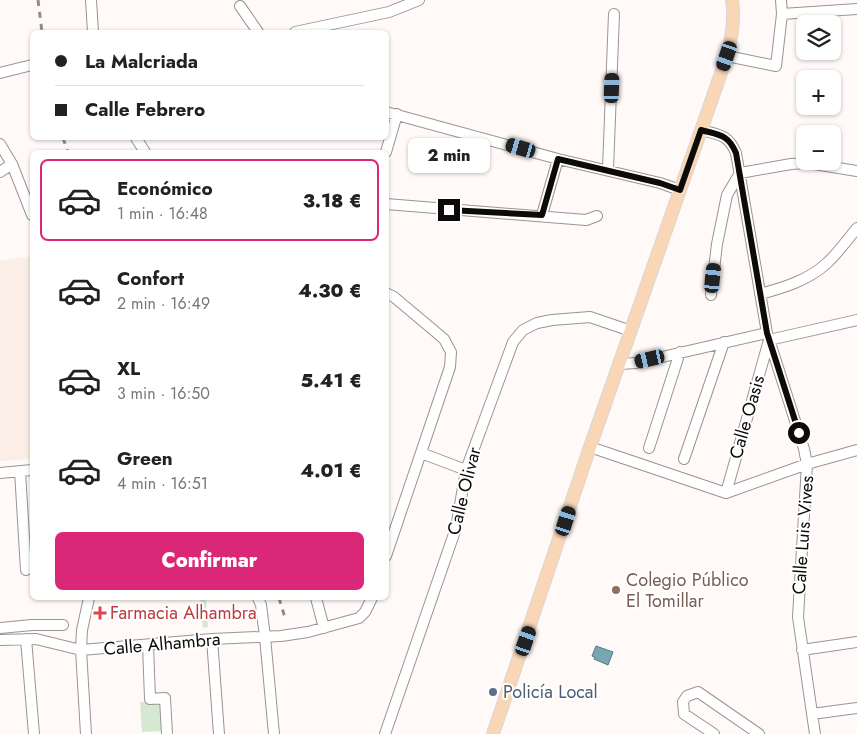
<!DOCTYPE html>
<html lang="es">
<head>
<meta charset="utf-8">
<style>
  :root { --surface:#fff; --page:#f2f2f2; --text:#222; --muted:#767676; --line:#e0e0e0; --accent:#db2777 }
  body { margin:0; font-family:Jost,sans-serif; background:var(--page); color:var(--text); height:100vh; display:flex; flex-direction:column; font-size:19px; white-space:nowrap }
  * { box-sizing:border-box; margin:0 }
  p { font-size:16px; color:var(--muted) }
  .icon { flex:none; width:28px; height:28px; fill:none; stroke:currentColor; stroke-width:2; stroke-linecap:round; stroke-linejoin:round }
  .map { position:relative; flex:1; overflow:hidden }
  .drawer { position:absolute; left:30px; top:150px; width:359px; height:450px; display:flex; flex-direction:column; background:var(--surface); border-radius:8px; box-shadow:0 1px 4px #0004 }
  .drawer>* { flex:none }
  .guide { position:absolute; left:30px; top:30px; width:359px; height:110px; border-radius:8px; box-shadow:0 1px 4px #0004; display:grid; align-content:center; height:110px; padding:0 25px; background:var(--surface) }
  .fabs { position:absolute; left:796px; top:15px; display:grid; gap:10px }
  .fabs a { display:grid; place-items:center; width:45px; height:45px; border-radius:8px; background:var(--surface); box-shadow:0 1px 4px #0004; font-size:25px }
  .end { position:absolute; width:22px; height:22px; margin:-11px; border:6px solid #0d0b0a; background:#fff; box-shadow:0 0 0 2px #fff }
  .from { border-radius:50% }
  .bubble { position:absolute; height:35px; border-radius:8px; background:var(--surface); box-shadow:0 1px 4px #0004; font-size:16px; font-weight:800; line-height:35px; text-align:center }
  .car { position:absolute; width:15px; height:30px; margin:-15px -8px; border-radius:6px; box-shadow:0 0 4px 1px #0007; background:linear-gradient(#222 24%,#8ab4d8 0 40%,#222 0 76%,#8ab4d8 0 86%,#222 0) }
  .guide b { display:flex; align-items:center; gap:18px; height:48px; font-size:19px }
  .guide b+b { border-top:1px solid var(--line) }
  .guide i { width:12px; height:12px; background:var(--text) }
  ul { padding:9px 0 0; list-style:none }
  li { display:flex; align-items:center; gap:15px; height:82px; margin:0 10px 8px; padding:0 15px; border:2px solid transparent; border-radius:8px }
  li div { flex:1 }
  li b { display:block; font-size:19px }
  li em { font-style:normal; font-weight:800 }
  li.selected { border-color:var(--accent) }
  li>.icon { width:45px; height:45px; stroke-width:1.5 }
  .action { display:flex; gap:10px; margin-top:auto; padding:10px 25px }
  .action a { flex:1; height:58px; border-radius:8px; background:var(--accent); color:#fff; font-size:20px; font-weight:800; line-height:58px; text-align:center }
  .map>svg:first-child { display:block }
  .built { fill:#fbeee6 }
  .green { fill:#d6e8d1 }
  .water { fill:#77a7b2; stroke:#577880 }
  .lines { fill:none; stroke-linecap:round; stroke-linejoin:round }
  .minor-casing { stroke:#9a9491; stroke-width:12 }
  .major-casing { stroke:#d8d8d8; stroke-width:14 }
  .minor { stroke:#fff; stroke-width:10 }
  .major { stroke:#f8d6b6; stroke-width:12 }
  .rail { stroke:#908d8b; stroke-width:3; stroke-dasharray:6 6; stroke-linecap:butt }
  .route { stroke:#0d0b0a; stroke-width:6 }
  .education-dot { fill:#8d6e63; stroke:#fff; stroke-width:2 }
  .health-dot { fill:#e0444e; stroke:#fff; stroke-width:2 }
  .service-dot { fill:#5c6f8a; stroke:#fff; stroke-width:2 }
  .labels { text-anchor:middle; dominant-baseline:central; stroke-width:4; stroke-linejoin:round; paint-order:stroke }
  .street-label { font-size:18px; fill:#0d0b0a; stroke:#fff }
  .education-label { font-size:18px; fill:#785e54; stroke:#fff; text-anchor:start }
  .health-label { font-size:18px; fill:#be3a42; stroke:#fff; text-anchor:start }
  .service-label { font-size:18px; fill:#4e5e75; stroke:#fff; text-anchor:start }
</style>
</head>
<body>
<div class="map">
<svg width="857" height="734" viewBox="0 0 857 734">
  <rect width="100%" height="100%" fill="#fffaf7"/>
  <path class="built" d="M31,256l1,7v196l-32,2v-200z"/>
  <path class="green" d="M200,598h6l2,29 -5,1z
    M140,702h20l2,29 -20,1z"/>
  <path class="water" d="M596,646l17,6 -5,13 -14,-6 1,-2 -3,-1z"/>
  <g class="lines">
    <defs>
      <path id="minor" d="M91,0l2,32
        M240,6l18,26
        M782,14l75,-5
        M295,32l94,-20 30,-12
        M727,56l49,10 6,-52 -1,-14
        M0,73l32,-8
        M386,112l172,47 102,24 20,7
        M701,130c18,5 27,4 35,23l31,180 37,116 3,15 -9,153 17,117
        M136,138l9,14
        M0,144l12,20 20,51
        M386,152l11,-38
        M608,169l6,-155
        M0,172l12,-8
        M386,204l200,16 11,-4
        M542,215l16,-56
        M386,293l8,4 50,42 7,13 -1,15 -64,189
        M760,294c23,-6 49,-14 67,-31 11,-10 20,-23 30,-35
        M711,295l6,-51 10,-49 13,-22 51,-9 17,-1 49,8
        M769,340l88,-20
        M620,364l16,-1 131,-30
        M590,447l136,46 81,-29 50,-14
        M649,448l31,-96
        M421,453l45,17
        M684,459l40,-117
        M20,471l6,99
        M0,473l32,-3
        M726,493l43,-153
        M258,598l3,7 4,32 9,97
        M316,598l8,30
        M0,628l32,-3h31
        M26,639l8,95
        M212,639l7,95
        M0,640l36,-1 45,11 131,-11 69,-3 27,-4 51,-14 6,-6 7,-14
        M148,645l2,54 15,-1 2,36
        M802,650l55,-8
        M812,714l45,-6
        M86,734l-5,-84 1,-20 7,-32
        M385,734l71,-206 10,-58 47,-128 10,-12 14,-7 15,-3 38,-3 41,14
        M714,734l-30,-20 -1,-12 4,-6 11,-4 61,42"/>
      <path id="major" d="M493,734l97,-287 137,-391c5,-19 8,-37 5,-56"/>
    </defs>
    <use href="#minor" class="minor-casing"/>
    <use href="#major" class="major-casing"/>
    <use href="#minor" class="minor"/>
    <use href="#major" class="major"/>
    <path class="rail" d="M38,0l4,32
      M63,138l5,14
      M279,598l7,23"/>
  </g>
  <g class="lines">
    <path class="route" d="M449,210l93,5 16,-56 102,24 20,7 21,-60c18,5 27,4 35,23l31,180 32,100"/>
  </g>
  <circle class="education-dot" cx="616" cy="590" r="5"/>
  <path class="health-dot" d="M97.5 605.5h5v5h5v5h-5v5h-5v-5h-5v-5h5z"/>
  <circle class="service-dot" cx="493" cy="692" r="5"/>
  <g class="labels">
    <g class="street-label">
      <text transform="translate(747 417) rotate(-74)">Calle Oasis</text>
      <text transform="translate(464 491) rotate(-76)">Calle Olivar</text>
      <text transform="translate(803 535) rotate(-86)">Calle Luis Vives</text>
      <text transform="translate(162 644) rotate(-5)">Calle Alhambra</text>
    </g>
    <g class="education-label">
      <text x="626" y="580">Colegio Público<tspan x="626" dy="21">El Tomillar</tspan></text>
    </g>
    <g class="health-label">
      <text x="110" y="613">Farmacia Alhambra</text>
    </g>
    <g class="service-label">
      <text x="503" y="692">Policía Local</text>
    </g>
  </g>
</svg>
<div class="fabs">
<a><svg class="icon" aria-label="layers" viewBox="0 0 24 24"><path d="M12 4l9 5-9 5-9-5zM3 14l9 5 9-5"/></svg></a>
<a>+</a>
<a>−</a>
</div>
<i class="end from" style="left:799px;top:433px"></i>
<i class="end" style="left:449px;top:210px"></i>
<div class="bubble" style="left:408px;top:138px;width:82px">2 min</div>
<i class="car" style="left:727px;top:56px;rotate:199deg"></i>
<i class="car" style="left:612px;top:88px;rotate:2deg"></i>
<i class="car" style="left:521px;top:148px;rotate:286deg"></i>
<i class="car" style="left:713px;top:278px;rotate:6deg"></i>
<i class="car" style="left:650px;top:359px;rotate:257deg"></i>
<i class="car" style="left:566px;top:521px;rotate:18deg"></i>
<i class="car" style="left:526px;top:641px;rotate:19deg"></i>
<div class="guide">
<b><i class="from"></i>La Malcriada</b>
<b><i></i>Calle Febrero</b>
</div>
<section class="drawer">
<ul>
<li class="selected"><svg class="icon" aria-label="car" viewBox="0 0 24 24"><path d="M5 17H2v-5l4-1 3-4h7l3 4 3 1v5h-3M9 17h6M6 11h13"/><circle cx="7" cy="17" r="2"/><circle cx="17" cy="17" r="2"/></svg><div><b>Económico</b><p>1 min · 16:48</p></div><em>3.18 €</em></li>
<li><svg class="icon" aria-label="car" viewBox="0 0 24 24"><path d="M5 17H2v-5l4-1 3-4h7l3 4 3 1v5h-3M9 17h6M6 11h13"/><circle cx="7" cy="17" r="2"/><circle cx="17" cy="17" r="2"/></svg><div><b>Confort</b><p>2 min · 16:49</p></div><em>4.30 €</em></li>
<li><svg class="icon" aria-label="car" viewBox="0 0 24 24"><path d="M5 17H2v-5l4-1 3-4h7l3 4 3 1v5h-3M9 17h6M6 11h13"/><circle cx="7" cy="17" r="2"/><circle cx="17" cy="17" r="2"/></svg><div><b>XL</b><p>3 min · 16:50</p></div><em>5.41 €</em></li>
<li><svg class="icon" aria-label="car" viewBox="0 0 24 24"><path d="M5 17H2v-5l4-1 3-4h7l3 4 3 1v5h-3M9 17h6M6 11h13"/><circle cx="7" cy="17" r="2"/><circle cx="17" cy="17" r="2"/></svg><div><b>Green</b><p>4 min · 16:51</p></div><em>4.01 €</em></li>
</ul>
<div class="action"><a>Confirmar</a></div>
</section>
</div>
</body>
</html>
